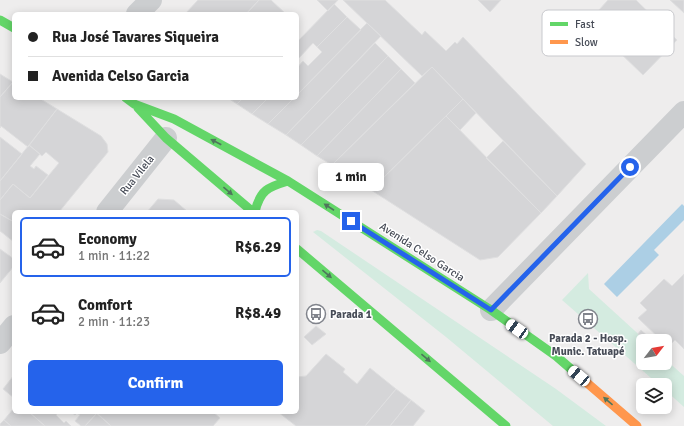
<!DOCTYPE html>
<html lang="en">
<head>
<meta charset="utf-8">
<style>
  :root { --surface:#fff; --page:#f2f2f2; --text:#222; --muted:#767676; --line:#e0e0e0; --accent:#2563eb }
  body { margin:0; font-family:Signika,sans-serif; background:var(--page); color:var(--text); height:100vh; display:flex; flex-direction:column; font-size:15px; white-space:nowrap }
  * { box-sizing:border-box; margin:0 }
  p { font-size:13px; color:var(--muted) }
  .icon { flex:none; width:22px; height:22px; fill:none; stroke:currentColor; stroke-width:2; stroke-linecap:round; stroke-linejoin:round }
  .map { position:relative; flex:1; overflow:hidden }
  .sheet { position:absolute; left:12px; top:210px; width:287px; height:204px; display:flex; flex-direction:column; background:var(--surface); border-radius:6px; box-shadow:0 2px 10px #0003 }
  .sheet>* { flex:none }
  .hud { position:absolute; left:12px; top:12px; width:287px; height:88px; border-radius:6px; box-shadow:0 2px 10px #0003; display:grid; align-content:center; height:88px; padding:0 16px; background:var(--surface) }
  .needle { width:26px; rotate:59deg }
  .tools { position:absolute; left:636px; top:334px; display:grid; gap:8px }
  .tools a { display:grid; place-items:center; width:36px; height:36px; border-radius:6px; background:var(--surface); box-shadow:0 2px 10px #0003; font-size:20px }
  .end { position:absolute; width:18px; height:18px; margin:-9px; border:5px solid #2563eb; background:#fff; box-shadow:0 0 0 2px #fff }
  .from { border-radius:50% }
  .bubble { position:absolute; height:28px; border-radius:6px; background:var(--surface); box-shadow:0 2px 10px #0003; font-size:13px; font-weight:700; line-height:28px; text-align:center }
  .car { position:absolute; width:12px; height:24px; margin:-12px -6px; border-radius:5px; box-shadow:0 0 3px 1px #0007; background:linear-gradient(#fff 24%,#345 0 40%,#fff 0 76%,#345 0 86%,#fff 0) }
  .hud b { display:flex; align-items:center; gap:14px; height:38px; font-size:15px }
  .hud b+b { border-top:1px solid var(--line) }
  .hud i { width:10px; height:10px; background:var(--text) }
  ul { padding:7px 0 0; list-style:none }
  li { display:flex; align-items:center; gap:12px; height:60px; margin:0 8px 6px; padding:0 8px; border:2px solid transparent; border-radius:6px }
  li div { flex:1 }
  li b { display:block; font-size:15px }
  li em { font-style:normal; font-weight:700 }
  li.on { border-color:var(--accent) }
  li>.icon { width:36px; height:36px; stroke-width:1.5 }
  .button { display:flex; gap:8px; margin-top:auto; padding:8px 16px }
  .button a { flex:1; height:46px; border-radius:6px; background:var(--accent); color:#fff; font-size:16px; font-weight:700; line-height:46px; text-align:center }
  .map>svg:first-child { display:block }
  .green { fill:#d4ebe0 }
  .water { fill:#accfe5 }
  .building { fill:#d5d5d7; stroke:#dfdfe0 }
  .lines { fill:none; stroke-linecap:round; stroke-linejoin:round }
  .street { stroke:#ccced0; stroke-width:22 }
  .fast { stroke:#63d668; stroke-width:9 }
  .slow { stroke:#ff974d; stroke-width:9 }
  .oneway { fill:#4f755c }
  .route { stroke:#2563eb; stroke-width:5 }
  .labels { text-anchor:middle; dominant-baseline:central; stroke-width:3; stroke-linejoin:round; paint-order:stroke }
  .street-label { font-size:11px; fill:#474c57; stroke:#fff }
  .poi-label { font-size:11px; font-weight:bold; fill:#474c57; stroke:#fff; text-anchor:start }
  .key { fill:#fff; stroke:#c8c9cd; stroke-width:1 }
  .key-label { font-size:11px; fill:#474c57 }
</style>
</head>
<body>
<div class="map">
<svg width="684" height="426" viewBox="0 0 684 426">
  <rect width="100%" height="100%" fill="#eeeded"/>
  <path class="green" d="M317,230l4,1 235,158 50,37h-53l-107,-89 -133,-105z
    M588,273l1,16 57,52h-3v22h22v-4l19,17v31l-19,-17v-5h-6l-97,-85z"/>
  <path class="water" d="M682,204l2,2v14l-30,30 5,5 -42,42 -13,-13z"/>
  <path class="building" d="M198,0h61l-13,14h-61z
    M259,0h12l15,14h-40z
    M317,0h21l-10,11z
    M343,0h42l37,35 3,-4 21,20 9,-9 2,2 6,-7 73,76 50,51 -29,32 -125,-129 -10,9z
    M478,0h23l-11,12z
    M608,0h28l41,40 -34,35 -55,-53z
    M670,0h14v13z
    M334,4l13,13 -30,30 -4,-4 -14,15 -2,-2v-14z
    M347,17l14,13 -64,65v-27l6,-7 5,5 14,-14 -5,-5z
    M367,23l14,13 -95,99 -18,-11 26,-26h3v-3z
    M375,43l13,13 -87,89 -15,-10z
    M388,56l13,13 -84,87 -16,-11z
    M432,67l31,32 -92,91 -39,-25z
    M401,69l14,14 -83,82 -15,-9z
    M0,74l13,8 -13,15z
    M13,82l1,1v15h25l18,11 -29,38 -27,-21 -1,2v-31z
    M228,98h15l-6,6z
    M243,98h25l-16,16 -15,-10z
    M268,98h26l-26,26 -16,-10z
    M463,99l13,14 -16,17 -14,-14z
    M57,109l44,27 6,8 1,8 -49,60h-45v10l-14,-8v-14l13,-16 17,14 29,-35 -13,-11 -4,4 -13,-11z
    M446,116l95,97 -43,44 -18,3 -109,-70z
    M0,137l22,17 -22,27z
    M503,141l54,55 -16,17 -55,-55z
    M29,145l11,9 -10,12 4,3 2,-3 12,9 -18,23 -17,-14 -13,16v-19z
    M158,199l16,1 14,12h-41z
    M0,214l14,8v20l-14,-11z
    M0,249l14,10v7l-14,17z
    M684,274v75l-9,-9 -7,7 -3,-3v-3h-3l-24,-23 9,-8 -7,-7 24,-24 8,7z
    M316,326l10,8 -14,11 -8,-8z
    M641,330l11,10 -2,1h-4l-8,-7z
    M326,354l19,15 -2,3 14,12 13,-16 26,21 -31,37h-69l-18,-14h19v-35l9,-1z
    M14,375v23l-11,-9z
    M396,389l15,11 -21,26h-25z
    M411,400l14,11 -12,15h-23z
    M14,408v4h15l16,14h-34l-7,-6z
    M29,412h29l-2,3 8,8 2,-2 5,5h-26z
    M71,412h24l2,1 -12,13h-4l-6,-5 5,-6 -3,-2 -2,2z
    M95,412h118l7,6 -7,8h-102z
    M97,413l14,13h-26z
    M4,420l7,6h-11v-2z"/>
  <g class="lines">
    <path class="street" d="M137,14l14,-14
      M107,212l59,-74
      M491,310l193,-198
      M0,343l14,-17"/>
    <path class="fast" d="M0,20l14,8
      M126,98l8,6 40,15 114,62 203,129 65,46 30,26
      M138,108l28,30 87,74
      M255,212c5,-22 13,-25 33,-31
      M297,249l209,177"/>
    <path class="slow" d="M586,382l51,44"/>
  </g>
  <defs><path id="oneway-solid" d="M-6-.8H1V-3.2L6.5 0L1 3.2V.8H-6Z"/></defs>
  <g class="oneway">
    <use href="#oneway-solid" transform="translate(216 142) rotate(-152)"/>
    <use href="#oneway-solid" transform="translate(228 191) rotate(40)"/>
    <use href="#oneway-solid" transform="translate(329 207) rotate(-147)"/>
    <use href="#oneway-solid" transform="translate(327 274) rotate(40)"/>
    <use href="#oneway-solid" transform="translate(426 358) rotate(40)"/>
    <use href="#oneway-solid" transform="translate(608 401) rotate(-140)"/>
  </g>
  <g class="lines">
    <path class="route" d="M351,221l140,89 139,-143"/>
  </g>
  <defs>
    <symbol id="bus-ring" viewBox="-11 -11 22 22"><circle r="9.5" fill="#fff" stroke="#81848c" stroke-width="1.5"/><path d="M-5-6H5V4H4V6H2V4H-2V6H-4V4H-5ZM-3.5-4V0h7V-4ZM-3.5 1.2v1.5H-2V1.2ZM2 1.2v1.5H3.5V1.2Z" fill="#81848c"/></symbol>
  </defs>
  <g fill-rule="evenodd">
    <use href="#bus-ring" x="305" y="303" width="22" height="22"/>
    <use href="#bus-ring" x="577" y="308" width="22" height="22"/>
  </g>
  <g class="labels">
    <g class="street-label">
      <text transform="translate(137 175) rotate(-51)">Rua Vilela</text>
      <text transform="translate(422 252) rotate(33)">Avenida Celso Garcia</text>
    </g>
    <g class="poi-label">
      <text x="330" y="314">Parada 1</text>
      <text x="588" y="338" text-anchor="middle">Parada 2 - Hosp.<tspan x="588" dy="13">Munic. Tatuapé</tspan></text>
    </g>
  </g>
  <rect x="542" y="10" width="132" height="46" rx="6" class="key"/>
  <rect x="550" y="22" width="18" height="4" fill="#63d668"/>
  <rect x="550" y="40" width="18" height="4" fill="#ff974d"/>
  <g class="key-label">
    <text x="575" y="28">Fast</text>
    <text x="575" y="46">Slow</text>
  </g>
</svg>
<div class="tools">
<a><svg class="needle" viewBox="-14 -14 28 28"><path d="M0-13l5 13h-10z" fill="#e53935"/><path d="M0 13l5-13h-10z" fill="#767676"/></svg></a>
<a><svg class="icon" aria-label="layers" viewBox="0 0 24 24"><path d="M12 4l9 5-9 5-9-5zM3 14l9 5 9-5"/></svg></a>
</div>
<i class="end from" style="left:630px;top:167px"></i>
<i class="end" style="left:351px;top:221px"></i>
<div class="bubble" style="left:318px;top:163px;width:66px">1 min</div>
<i class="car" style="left:517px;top:329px;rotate:305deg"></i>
<i class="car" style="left:579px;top:376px;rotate:310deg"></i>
<div class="hud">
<b><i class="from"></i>Rua José Tavares Siqueira</b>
<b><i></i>Avenida Celso Garcia</b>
</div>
<section class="sheet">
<ul>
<li class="on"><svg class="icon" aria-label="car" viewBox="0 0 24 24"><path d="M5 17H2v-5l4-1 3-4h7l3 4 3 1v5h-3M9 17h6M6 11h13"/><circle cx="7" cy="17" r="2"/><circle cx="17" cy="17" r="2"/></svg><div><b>Economy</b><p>1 min · 11:22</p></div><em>R$6.29</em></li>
<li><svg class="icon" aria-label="car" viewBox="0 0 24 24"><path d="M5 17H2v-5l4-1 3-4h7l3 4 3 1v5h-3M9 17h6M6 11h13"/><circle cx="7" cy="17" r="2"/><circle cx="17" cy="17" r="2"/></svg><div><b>Comfort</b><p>2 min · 11:23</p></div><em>R$8.49</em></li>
</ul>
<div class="button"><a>Confirm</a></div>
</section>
</div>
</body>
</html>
